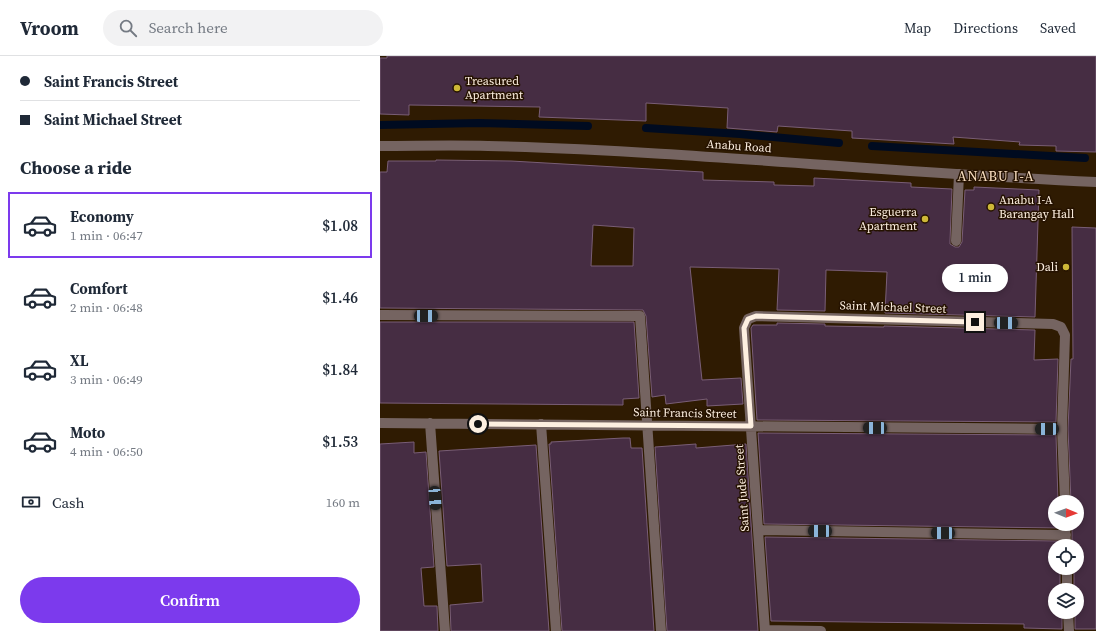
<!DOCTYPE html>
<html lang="en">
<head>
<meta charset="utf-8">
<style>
  :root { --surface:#fff; --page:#f2f2f3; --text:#1f2937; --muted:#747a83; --line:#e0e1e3; --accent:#7c3aed }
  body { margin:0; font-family:"Source Serif 4",serif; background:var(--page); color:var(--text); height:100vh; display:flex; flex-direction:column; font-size:15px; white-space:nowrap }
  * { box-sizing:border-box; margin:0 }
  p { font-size:13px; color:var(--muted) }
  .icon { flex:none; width:22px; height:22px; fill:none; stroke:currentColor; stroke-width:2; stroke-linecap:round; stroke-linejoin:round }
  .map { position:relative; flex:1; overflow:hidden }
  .details { display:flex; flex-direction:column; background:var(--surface); width:380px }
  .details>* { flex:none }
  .banner { display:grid; align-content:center; height:88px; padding:0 20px; background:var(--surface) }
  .needle { width:26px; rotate:91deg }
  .tools { position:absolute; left:668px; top:439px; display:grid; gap:8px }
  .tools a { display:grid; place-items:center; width:36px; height:36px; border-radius:50%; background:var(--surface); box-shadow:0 2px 6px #0003; font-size:20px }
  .end { position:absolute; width:18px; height:18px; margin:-9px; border:5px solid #fdefe0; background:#111; box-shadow:0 0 0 2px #111 }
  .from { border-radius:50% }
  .bubble { position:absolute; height:28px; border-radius:14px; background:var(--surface); box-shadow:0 2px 6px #0003; font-size:13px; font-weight:600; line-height:28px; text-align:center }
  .car { position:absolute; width:12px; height:24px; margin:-12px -6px; border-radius:5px; box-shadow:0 0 3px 1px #0007; background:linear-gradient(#222 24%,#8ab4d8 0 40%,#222 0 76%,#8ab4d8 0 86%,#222 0) }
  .banner b { display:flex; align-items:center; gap:14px; height:38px; font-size:15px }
  .banner b+b { border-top:1px solid var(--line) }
  .banner i { width:10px; height:10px; background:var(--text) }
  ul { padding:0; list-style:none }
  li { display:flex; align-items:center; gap:12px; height:66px; margin:0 8px 6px; padding:0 12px; border:2px solid transparent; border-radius:0px }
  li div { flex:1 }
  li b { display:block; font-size:15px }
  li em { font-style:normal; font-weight:600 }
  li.active { border-color:var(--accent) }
  li>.icon { width:36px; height:36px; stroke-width:1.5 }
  h2 { padding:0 20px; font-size:18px; line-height:48px }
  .pay { display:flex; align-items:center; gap:10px; height:44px; padding:0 20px; font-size:15px }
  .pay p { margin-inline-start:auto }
  .primary-button { display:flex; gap:8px; margin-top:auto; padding:8px 20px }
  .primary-button a { flex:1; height:46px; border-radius:24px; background:var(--accent); color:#fff; font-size:16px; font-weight:600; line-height:46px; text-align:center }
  header { display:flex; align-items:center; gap:24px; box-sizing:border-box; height:56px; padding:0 20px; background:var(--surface); border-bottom:1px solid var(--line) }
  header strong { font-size:19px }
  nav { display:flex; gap:22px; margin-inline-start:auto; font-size:14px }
  .search { width:280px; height:36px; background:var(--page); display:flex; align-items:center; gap:10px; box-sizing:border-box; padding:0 14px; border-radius:22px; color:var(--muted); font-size:15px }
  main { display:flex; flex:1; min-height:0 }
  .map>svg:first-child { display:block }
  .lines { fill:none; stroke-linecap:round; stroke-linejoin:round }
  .stream { stroke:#000b20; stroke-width:8 }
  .building { fill:#462d43; stroke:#795e76; fill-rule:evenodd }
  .service { stroke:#756461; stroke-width:10 }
  .minor { stroke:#756461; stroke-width:10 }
  .tertiary { stroke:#756461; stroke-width:10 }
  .route { stroke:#fdefe0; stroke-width:5 }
  .poi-dot { fill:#ceb837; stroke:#251200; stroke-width:1.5 }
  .labels { text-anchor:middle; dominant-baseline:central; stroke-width:3; stroke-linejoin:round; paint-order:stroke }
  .poi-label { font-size:12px; fill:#fdefe0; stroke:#251200; text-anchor:start }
  .street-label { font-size:12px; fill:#fdefe0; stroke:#251200 }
  .quarter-label { font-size:14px; letter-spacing:1px; fill:#f9dec0; stroke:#251200 }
</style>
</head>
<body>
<header>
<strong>Vroom</strong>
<div class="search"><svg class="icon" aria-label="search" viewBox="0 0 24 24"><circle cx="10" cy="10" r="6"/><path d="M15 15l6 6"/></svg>Search here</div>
<nav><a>Map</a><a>Directions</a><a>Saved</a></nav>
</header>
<main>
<section class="details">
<div class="banner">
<b><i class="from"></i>Saint Francis Street</b>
<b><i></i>Saint Michael Street</b>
</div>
<h2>Choose a ride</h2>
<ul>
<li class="active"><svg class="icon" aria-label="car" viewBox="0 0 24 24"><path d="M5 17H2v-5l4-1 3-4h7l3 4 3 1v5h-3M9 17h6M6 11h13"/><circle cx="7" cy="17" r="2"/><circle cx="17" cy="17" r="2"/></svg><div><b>Economy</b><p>1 min · 06:47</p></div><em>$1.08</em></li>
<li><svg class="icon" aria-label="car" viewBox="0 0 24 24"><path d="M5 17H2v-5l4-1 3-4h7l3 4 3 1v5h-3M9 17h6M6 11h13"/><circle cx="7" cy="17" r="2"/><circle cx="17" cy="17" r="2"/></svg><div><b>Comfort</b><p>2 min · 06:48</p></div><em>$1.46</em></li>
<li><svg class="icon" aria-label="car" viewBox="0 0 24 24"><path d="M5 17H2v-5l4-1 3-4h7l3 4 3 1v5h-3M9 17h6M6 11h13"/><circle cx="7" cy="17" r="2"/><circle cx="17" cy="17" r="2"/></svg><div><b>XL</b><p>3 min · 06:49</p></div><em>$1.84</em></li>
<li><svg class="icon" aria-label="car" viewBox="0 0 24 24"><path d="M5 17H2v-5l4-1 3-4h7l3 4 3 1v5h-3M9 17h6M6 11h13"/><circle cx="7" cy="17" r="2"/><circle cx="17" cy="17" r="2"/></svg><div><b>Moto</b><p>4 min · 06:50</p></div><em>$1.53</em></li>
</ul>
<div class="pay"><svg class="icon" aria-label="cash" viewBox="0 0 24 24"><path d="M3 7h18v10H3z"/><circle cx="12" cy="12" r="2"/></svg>Cash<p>160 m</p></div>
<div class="primary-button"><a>Confirm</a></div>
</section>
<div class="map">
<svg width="716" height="575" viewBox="0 0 716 575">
  <rect width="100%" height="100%" fill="#2f1b02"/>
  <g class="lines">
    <path class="stream" d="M0,69l99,-2 109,3
      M266,72l94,6 99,9
      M492,90l213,12"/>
  </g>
  <path class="building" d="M7,0h709v96l-40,-1v-5l-37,-1 1,-3 -67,-5 1,7 -102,-6v-7l-74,-5 -1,6 -50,-4 1,-20 -82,-5v18l-107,-4 1,-10 -131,-2v10l-29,-1v-56h7z
    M56,104l75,1 192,11v8l71,2v3l40,1v-8l97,5v4l41,2 -2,52v3l5,3h4l3,-5 3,-52h9v-3l65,3 -4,127 -150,-4 2,-41 -61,-2 -1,41 -48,-1 2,-41 -89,-2 12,113 39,-2 2,26 -36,2v-7l-41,5 -1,-9 -13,2 -6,-81 -3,-6 -263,-2v-136h7l1,-11h48zM213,169l41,3 -1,38h-42z
    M692,171l24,1v401h-21v-17h2v-22h-3v-22h3v-22h-5v-22h5v-22h-6l-3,-73 3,-70h2z
    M0,266h254l5,76 -16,1v6l-243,-2z
    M397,267l48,1v2l59,1v-1l151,4 -1,30 24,-1 -2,63 -299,-2 -6,-92 2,-3h24z
    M378,377l298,2 2,67h-3v22h4v4l-295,-4z
    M243,382h7l1,10h11l12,183h-92l-13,-187h2v-2z
    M34,386v11l12,-1 8,115 -13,1 3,38h13l1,25h-58v-187z
    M316,388v4l50,-4 12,187h-91l-12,-184z
    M156,389l13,186h-98l-1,-26 33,-3 -2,-38 -34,2 -8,-115z
    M385,481l294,4v5h-4v22h5v22h-5v22h7v17l-38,-1v-4l-253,-3z"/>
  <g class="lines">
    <path class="service" d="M576,185l3,-67"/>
    <path class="minor" d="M0,259l260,1 21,315
      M0,367l682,6
      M50,367l15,208
      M161,368l15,207
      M685,468l1,22
      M378,474l308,5
      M687,512v22
      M688,556l1,19
      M385,574l56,1
      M385,575l-21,-303 4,-9 8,-3 297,8 8,3 4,8 -3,94 3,73"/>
    <path class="tertiary" d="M0,90c36,0 72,-1 108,0 203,5 405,27 608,36"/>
  </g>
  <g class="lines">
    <path class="route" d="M98,368l273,2 -7,-98 4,-9 8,-3 219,6"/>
  </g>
  <g class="poi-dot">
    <circle cx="77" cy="32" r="4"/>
    <circle cx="611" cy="151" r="4"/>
    <circle cx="545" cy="163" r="4"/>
    <circle cx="686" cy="211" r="4"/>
  </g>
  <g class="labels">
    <g class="poi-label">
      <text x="85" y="25">Treasured<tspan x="85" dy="14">Apartment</tspan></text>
      <text x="619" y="144">Anabu I-A<tspan x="619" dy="14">Barangay Hall</tspan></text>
      <text x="537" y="156" text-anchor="end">Esguerra<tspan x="537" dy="14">Apartment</tspan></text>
      <text x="678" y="211" text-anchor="end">Dali</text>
    </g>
    <g class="street-label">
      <text transform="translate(359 90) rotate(4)">Anabu Road</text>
      <text transform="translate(513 251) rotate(2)">Saint Michael Street</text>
      <text transform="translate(305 357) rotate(1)">Saint Francis Street</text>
      <text transform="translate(362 432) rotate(-94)">Saint Jude Street</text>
    </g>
    <g class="quarter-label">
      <text x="616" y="120">ANABU I-A</text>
    </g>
  </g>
</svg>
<div class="tools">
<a><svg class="needle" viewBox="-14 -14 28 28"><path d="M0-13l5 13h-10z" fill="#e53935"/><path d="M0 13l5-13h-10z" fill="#747a83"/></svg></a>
<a><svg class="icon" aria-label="locate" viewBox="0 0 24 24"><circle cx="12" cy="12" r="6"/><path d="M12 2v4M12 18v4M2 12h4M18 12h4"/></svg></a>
<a><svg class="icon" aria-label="layers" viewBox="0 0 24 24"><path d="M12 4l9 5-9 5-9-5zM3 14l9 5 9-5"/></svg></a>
</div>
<i class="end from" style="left:98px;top:368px"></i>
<i class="end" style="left:595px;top:266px"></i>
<div class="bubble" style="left:562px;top:208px;width:66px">1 min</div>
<i class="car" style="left:46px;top:260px;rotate:90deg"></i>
<i class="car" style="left:626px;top:267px;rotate:91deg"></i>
<i class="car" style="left:495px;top:372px;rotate:271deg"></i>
<i class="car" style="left:667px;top:373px;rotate:270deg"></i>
<i class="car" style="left:55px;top:442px;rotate:176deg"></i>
<i class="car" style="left:440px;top:475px;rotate:271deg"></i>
<i class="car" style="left:563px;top:477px;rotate:271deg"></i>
</div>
</main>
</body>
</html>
